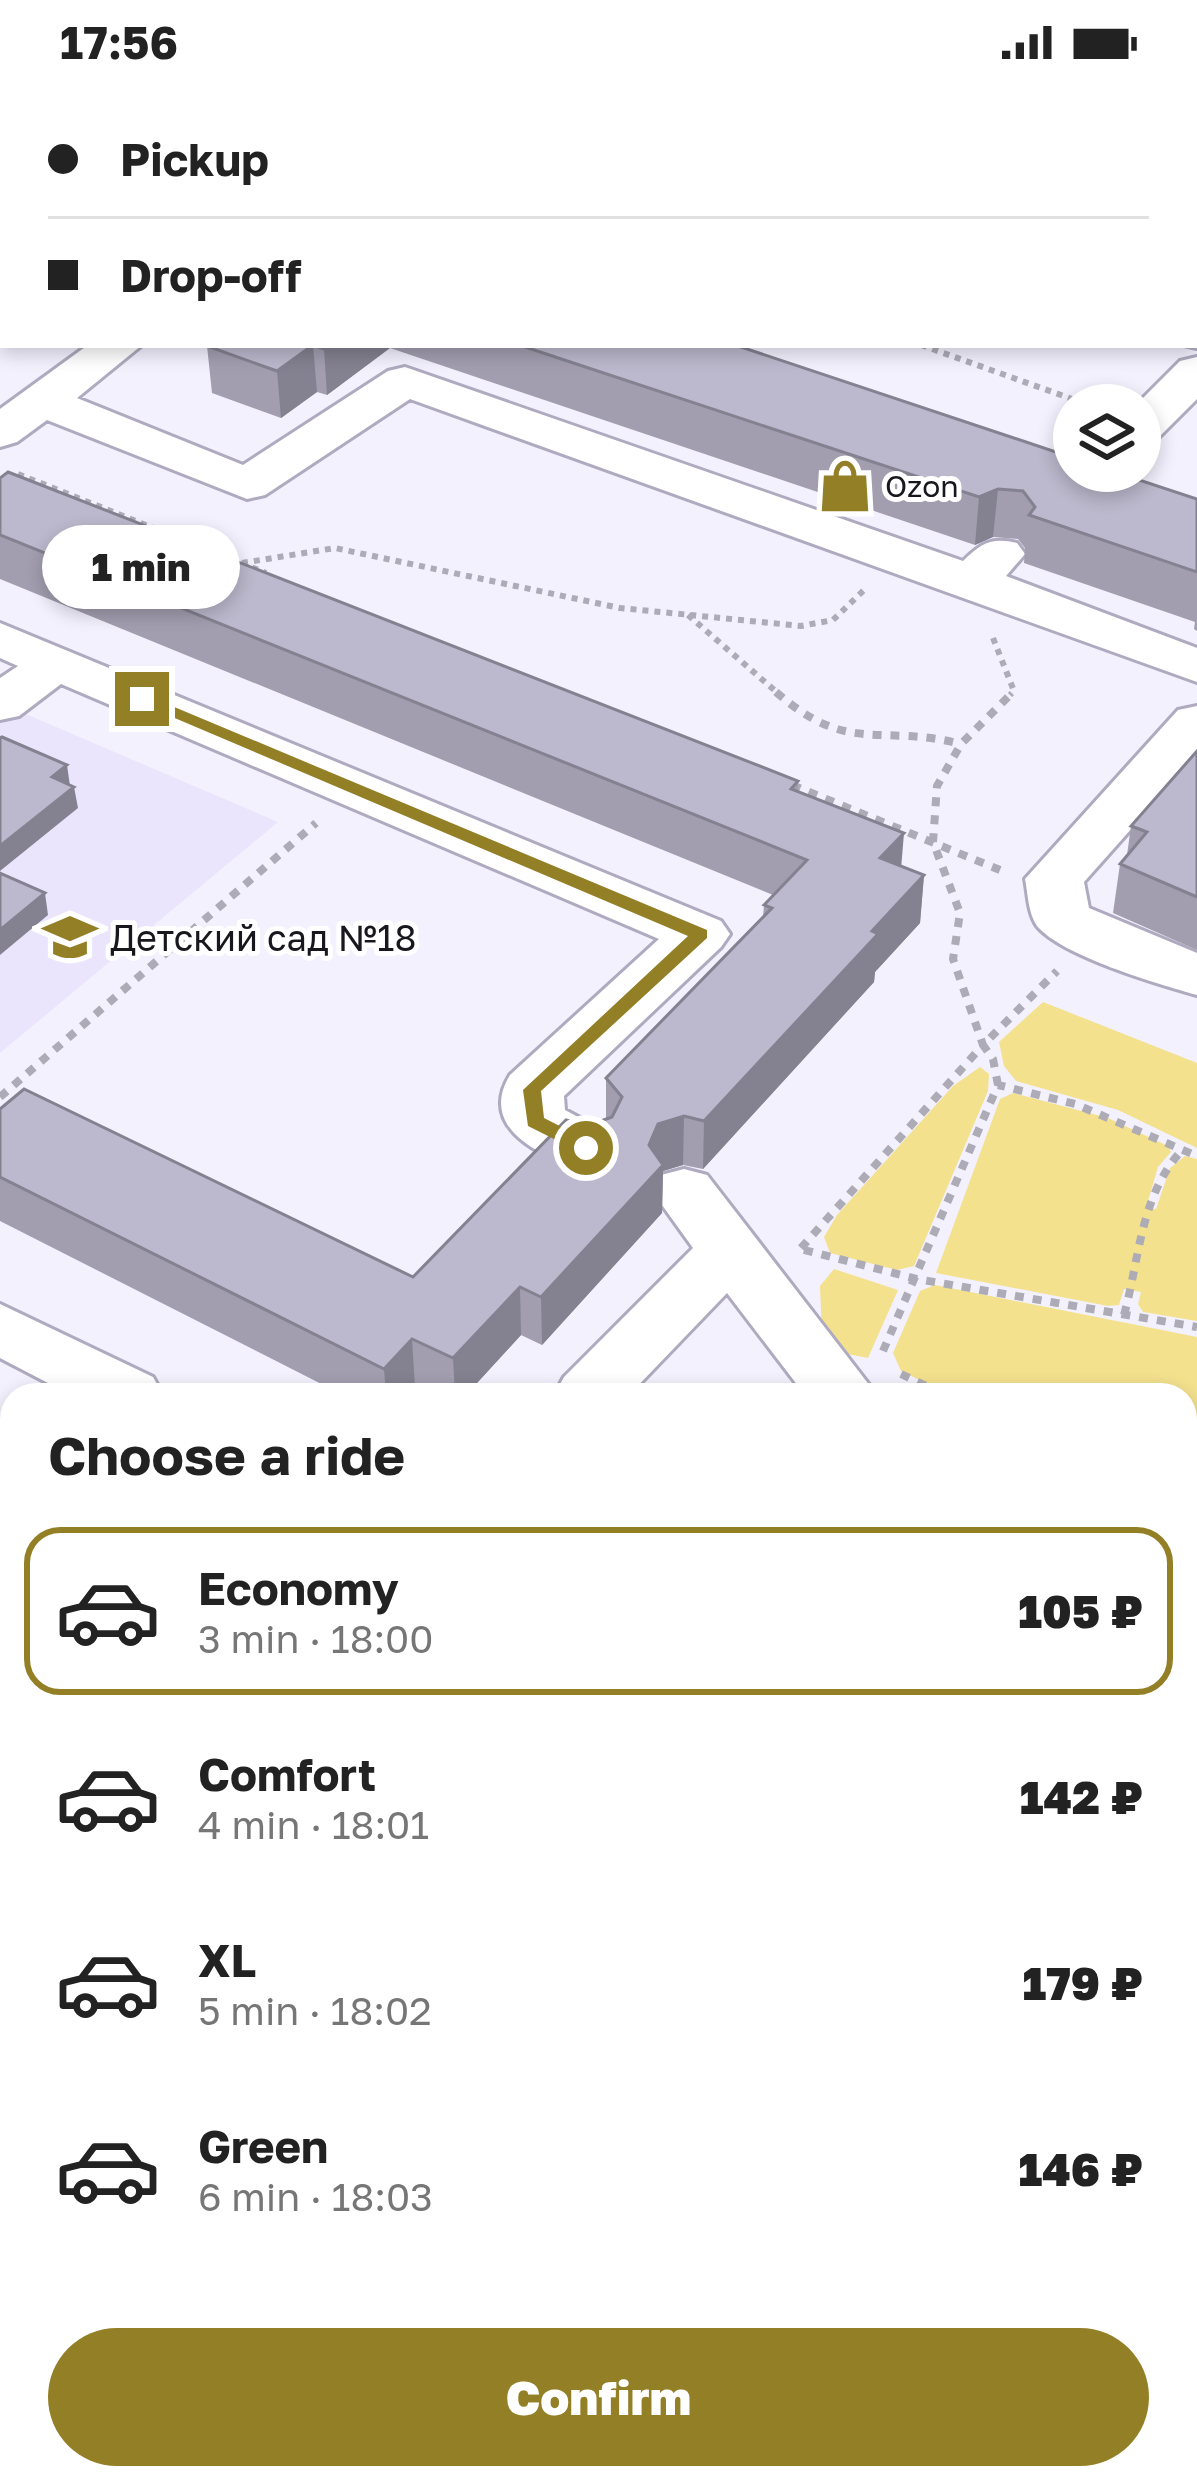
<!DOCTYPE html>
<html lang="en">
<head>
<meta charset="utf-8">
<style>
  :root { --surface:#fff; --page:#f6f6f6; --text:#222; --muted:#767676; --line:#e0e0e0; --accent:#927f26 }
  body { margin:0; font-family:"Golos Text",sans-serif; background:var(--page); color:var(--text); height:100vh; display:flex; flex-direction:column; font-size:45px; white-space:nowrap }
  * { box-sizing:border-box; margin:0 }
  p { font-size:39px; color:var(--muted) }
  .icon { flex:none; width:66px; height:66px; fill:none; stroke:currentColor; stroke-width:2; stroke-linecap:round; stroke-linejoin:round }
  .map { position:relative; flex:1; overflow:hidden }
  .panel { position:absolute; left:0px; top:1299px; width:1197px; height:1107px; display:flex; flex-direction:column; background:var(--surface); border-radius:36px 36px 0 0; box-shadow:0 6px 18px #0003 }
  .panel>* { flex:none }
  .banner { position:absolute; left:0px; top:0px; width:1197px; height:264px; box-shadow:0 6px 18px #0003; display:grid; align-content:center; height:264px; padding:0 48px; background:var(--surface) }
  .fabs { position:absolute; left:1053px; top:300px; display:grid; gap:24px }
  .fabs a { display:grid; place-items:center; width:108px; height:108px; border-radius:50%; background:var(--surface); box-shadow:0 6px 18px #0003; font-size:60px }
  .end { position:absolute; width:54px; height:54px; margin:-27px; border:15px solid #927f26; background:#fff; box-shadow:0 0 0 6px #fff }
  .from { border-radius:50% }
  .bubble { position:absolute; height:84px; border-radius:42px; background:var(--surface); box-shadow:0 6px 18px #0003; font-size:39px; font-weight:800; line-height:84px; text-align:center }
  .banner b { display:flex; align-items:center; gap:42px; height:114px; font-size:45px }
  .banner b+b { border-top:3px solid var(--line) }
  .banner i { width:30px; height:30px; background:var(--text) }
  ul { padding:0; list-style:none }
  li { display:flex; align-items:center; gap:36px; height:168px; margin:0 24px 18px; padding:0 24px; border:6px solid transparent; border-radius:36px }
  li div { flex:1 }
  li b { display:block; font-size:45px }
  li em { font-style:normal; font-weight:800 }
  li.current { border-color:var(--accent) }
  li>.icon { width:108px; height:108px; stroke-width:1.5 }
  h2 { padding:0 48px; font-size:54px; line-height:144px }
  .cta { display:flex; gap:24px; margin-top:auto; padding:24px 48px }
  .cta a { flex:1; height:138px; border-radius:72px; background:var(--accent); color:#fff; font-size:48px; font-weight:800; line-height:138px; text-align:center }
  .status { display:flex; justify-content:space-between; align-items:center; height:84px; padding:0 60px; background:var(--surface); direction:ltr }
  .status svg { height:33px; fill:currentColor }
  .map>svg:first-child { display:block }
  .built { fill:#eae5fc }
  .green { fill:#f3e18e }
  .lines { fill:none; stroke-linecap:round; stroke-linejoin:round }
  .minor-casing { stroke:#afaabf; stroke-width:6 }
  .major-casing { stroke:#afaabf; stroke-width:6 }
  .path-far2 { stroke:#adabb6; stroke-width:6; stroke-dasharray:6 6; stroke-linecap:butt }
  .path-far1 { stroke:#adabb6; stroke-width:8; stroke-dasharray:9 9; stroke-linecap:butt }
  .path { stroke:#adabb6; stroke-width:9; stroke-dasharray:10 10; stroke-linecap:butt }
  .minor { fill:#fff; fill-rule:evenodd }
  .major { fill:#fff; fill-rule:evenodd }
  .wall { fill:#a29eb0 }
  .shaded-wall { fill:#848190 }
  .building { fill:#bcb8cd; stroke:#848190; stroke-width:3 }
  .route { fill:#927f26 }
  .labels { text-anchor:middle; dominant-baseline:central; stroke-width:10; stroke-linejoin:round; paint-order:stroke }
  .far-poi-label { font-size:30px; fill:#19171e; stroke:#fff; text-anchor:start }
  .poi-label { font-size:36px; fill:#19171e; stroke:#fff; text-anchor:start }
</style>
</head>
<body>
<div class="status"><b>17:56</b><svg viewBox="0 0 49 12"><path d="M0 12V9h3v3zM5 12V6h3v6zM10 12V3h3v9zM15 12V0h3v12zM26 1h20v11H26zM47 4h2v5h-2z"/></svg></div>
<div class="map">
<svg width="1197" height="2405" viewBox="0 0 1197 2405">
  <rect width="100%" height="100%" fill="#f3f1fe"/>
  <path class="built" d="M0,619l278,119 -278,231z"/>
  <path class="green" d="M1043,918l154,61v85l-79,-38 -102,-29 -12,-15 -5,-24z
    M980,983l9,7 -1,17 -74,175 -17,4 -67,-17 -6,-16 13,-22 116,-129z
    M1013,1009l95,25 60,28 3,6 -13,15 -12,41 10,1 14,-41 15,-12 12,3v162l-54,-9 -5,-8 3,-12 -17,-3 -5,16 -11,1 -172,-33 64,-174z
    M834,1185l64,21 -30,68 -31,-6 -15,-16 -2,-50z
    M935,1201l262,52v137l-9,21 -3,-100h-234l-50,-24 -8,-18 27,-62z
    M1197,1837v256l-12,19v-257z
    M0,2057l12,8v329h44l-8,11h-48z
    M1197,2138v124l-12,16v-122z
    M1185,2340l12,3v62h-78l9,-11h57z
    M803,2394h193l-7,11h-194z"/>
  <g class="lines">
    <defs>
      <path id="minor" d="M88,261h54l-65,53 166,67 145,-94 17,-4 558,194c18,-18 29,-24 54,-18l8,11 -19,22 191,72v34l-787,-283 -145,96 -18,4 -200,-79 -30,22 -17,5v-38z
        M1197,273v42l-40,40 -17,5 -4,-39 44,-44z
        M0,539l721,298 9,13 -9,13 -157,149 1,14 43,23 10,15 -10,15 -22,7c-43,-12 -109,-41 -76,-95l149,-136 -598,-255 -42,32 -19,4v-42l18,-12 -18,-8z
        M1197,622v49l-113,127 5,26 108,45v42c-39,-11 -135,-39 -160,-69 -9,-13 -9,-32 -12,-47l153,-169z
        M684,1085l23,6 170,220h-72l-78,-102 -98,102h-75l10,-18 129,-129 -41,-57 9,-16z
        M0,1220l153,73 10,18h-92l-71,-37z
        M1185,1478l12,4v58l-12,-4z
        M1197,1736v78l-12,4v-78z
        M0,1993l12,4v78l-12,-4z
        M50,2394h94l-5,11h-94z
        M719,2394h92l-5,11h-92z"/>
      <path id="major" d="M467,0h49l2,3h-49z
        M1194,235l3,1v28l-13,-3h10z"/>
    </defs>
    <use href="#minor" class="minor-casing"/>
    <use href="#major" class="major-casing"/>
    <path class="path-far2" d="M321,0l8,3
      M563,3l4,-3
      M921,261l168,60
      M18,390l248,99
      M242,479l93,-15 285,60 181,18 32,-6 31,-30
      M688,531l92,80
      M993,554l21,53 -4,4"/>
    <path class="path-far1" d="M776,608c73,64 103,31 185,52
      M792,701l208,85
      M998,1001l-5,-26 -10,-14 74,-74
      M0,1013l316,-274
      M801,1164l182,-203 -30,-86 7,-46 -27,-71 4,-56 24,-42 52,-52
      M804,1166l113,29 280,48
      M1124,1231c16,-58 16,-120 59,-166
      M883,1267l115,-266 77,19 122,52
      M901,1290l44,21"/>
    <path class="path" d="M1185,1426l6,3 -4,22
      M1191,1429l6,-18
      M0,1440h12
      M0,2216l12,-17
      M1185,2298l12,-17
      M1185,2310l12,12
      M553,2405l8,-11
      M1105,2405l9,-11"/>
    <use href="#minor" class="minor"/>
    <use href="#major" class="major"/>
  </g>
  <path class="wall" d="M209,261h526l462,154v132l-3,-2 1,-7 -171,-59 1,-15 -7,-9 -25,-2 -18,8 -585,-197 -63,47 -10,-3 -36,26 -69,-25 -5,-47z
    M0,394l798,303v10l103,75 23,9 -4,48 -45,49 -1,10 -171,187 -20,-4 -20,6 -1,42 -120,132 -21,-10 -55,60h-34l-17,-8 -7,8h-65l-343,-174v-112l413,168 174,-151 19,-7v-41l157,-161 1,-12 9,-10 -773,-316z
    M1197,667v199l-84,-37 7,-49 7,-9 4,-29z
    M0,1704l12,7v192l-12,-8z"/>
  <path class="shaded-wall" d="M3,161v30l-3,1v-30z
    M313,261l4,47 -36,26 -4,-47z
    M329,261h61v3l-63,47 -3,-46z
    M998,405l-5,48 -18,8 4,-48z
    M67,681l3,21 -18,-9z
    M74,703l4,21 -78,63v-25z
    M904,749l-4,48 -20,-23z
    M924,791l-4,48 -45,49 -1,10 -171,187 1,-48 168,-190z
    M45,809l3,22 -48,40v-25z
    M684,1032l-1,49 -20,6 -1,42 -120,132 -1,-48 108,-152 9,-21z
    M520,1203l1,48 -55,60h-11l-2,-37z
    M412,1255l3,48 -7,8h-22l-2,-26z
    M397,2394h33l-8,11h-33z"/>
  <path class="building" d="M0,0h25l8,3h-30v158l-3,1z
    M1194,105l3,1v51l-3,2z
    M209,261h120l-5,4 -11,-4 -36,26 -70,-25z
    M519,261h216l339,113v13h38l85,28v73l-168,-57 6,-8 -12,-16 -25,-2 -19,8z
    M8,388l790,309 -7,8 113,44 -24,25 44,17 -52,56 6,3 -174,187 -20,-5 -26,8 -9,21 14,20 -122,132 -21,-10 -67,71 -41,-19 -28,30 -384,-192v-68l24,-20 389,188 153,-157 21,6 25,-9 10,-20 -16,-19 166,-170 -8,-3 43,-45 -807,-325v-57z
    M2,653l65,28 -15,12 22,10 -74,59v-108z
    M1197,667v146l-77,-33 27,-32 -16,-6z
    M0,789l45,20 -45,37z
    M0,1704l12,7v153l-12,-7z
    M201,2394h196l-8,11h-196z"/>
  <path class="route" d="M137,612h11l559,234v8l-166,153 3,27 49,25v9h-13l-52,-26 -5,-36 165,-154 -551,-234z"/>
  <defs>
    <symbol id="shop-bare" viewBox="-9 -9 18 18"><path d="M-5-2.5h2.3a2.7 3.5 0 0 1 5.4 0H5L5.5 6h-11ZM-1.5-2.5h3a1.5 2.3 0 0 0-3 0Z" fill="#927f26" stroke="#fff" stroke-width="2.5" paint-order="stroke"/></symbol>
    <symbol id="school-bare" viewBox="-9 -9 18 18"><path d="M0-5L7-2L0 1L-7-2ZM-4 1L0 2.5L4 1V4Q0 6-4 4Z" fill="#927f26" stroke="#fff" stroke-width="2.5" paint-order="stroke"/></symbol>
  </defs>
  <g fill-rule="evenodd">
    <use href="#shop-bare" x="807" y="364" width="76" height="76"/>
    <use href="#school-bare" x="32" y="815" width="76" height="76"/>
  </g>
  <g class="labels">
    <g class="far-poi-label">
      <text x="885" y="402">Ozon</text>
    </g>
    <g class="poi-label">
      <text x="110" y="853">Детский сад №18</text>
    </g>
  </g>
</svg>
<div class="fabs">
<a><svg class="icon" aria-label="layers" viewBox="0 0 24 24"><path d="M12 4l9 5-9 5-9-5zM3 14l9 5 9-5"/></svg></a>
</div>
<i class="end from" style="left:586px;top:1064px"></i>
<i class="end" style="left:142px;top:615px"></i>
<div class="bubble" style="left:42px;top:441px;width:198px">1 min</div>
<div class="banner">
<b><i class="from"></i>Pickup</b>
<b><i></i>Drop-off</b>
</div>
<section class="panel">
<h2>Choose a ride</h2>
<ul>
<li class="current"><svg class="icon" aria-label="car" viewBox="0 0 24 24"><path d="M5 17H2v-5l4-1 3-4h7l3 4 3 1v5h-3M9 17h6M6 11h13"/><circle cx="7" cy="17" r="2"/><circle cx="17" cy="17" r="2"/></svg><div><b>Economy</b><p>3 min · 18:00</p></div><em>105 ₽</em></li>
<li><svg class="icon" aria-label="car" viewBox="0 0 24 24"><path d="M5 17H2v-5l4-1 3-4h7l3 4 3 1v5h-3M9 17h6M6 11h13"/><circle cx="7" cy="17" r="2"/><circle cx="17" cy="17" r="2"/></svg><div><b>Comfort</b><p>4 min · 18:01</p></div><em>142 ₽</em></li>
<li><svg class="icon" aria-label="car" viewBox="0 0 24 24"><path d="M5 17H2v-5l4-1 3-4h7l3 4 3 1v5h-3M9 17h6M6 11h13"/><circle cx="7" cy="17" r="2"/><circle cx="17" cy="17" r="2"/></svg><div><b>XL</b><p>5 min · 18:02</p></div><em>179 ₽</em></li>
<li><svg class="icon" aria-label="car" viewBox="0 0 24 24"><path d="M5 17H2v-5l4-1 3-4h7l3 4 3 1v5h-3M9 17h6M6 11h13"/><circle cx="7" cy="17" r="2"/><circle cx="17" cy="17" r="2"/></svg><div><b>Green</b><p>6 min · 18:03</p></div><em>146 ₽</em></li>
</ul>
<div class="cta"><a>Confirm</a></div>
</section>
</div>
</body>
</html>
